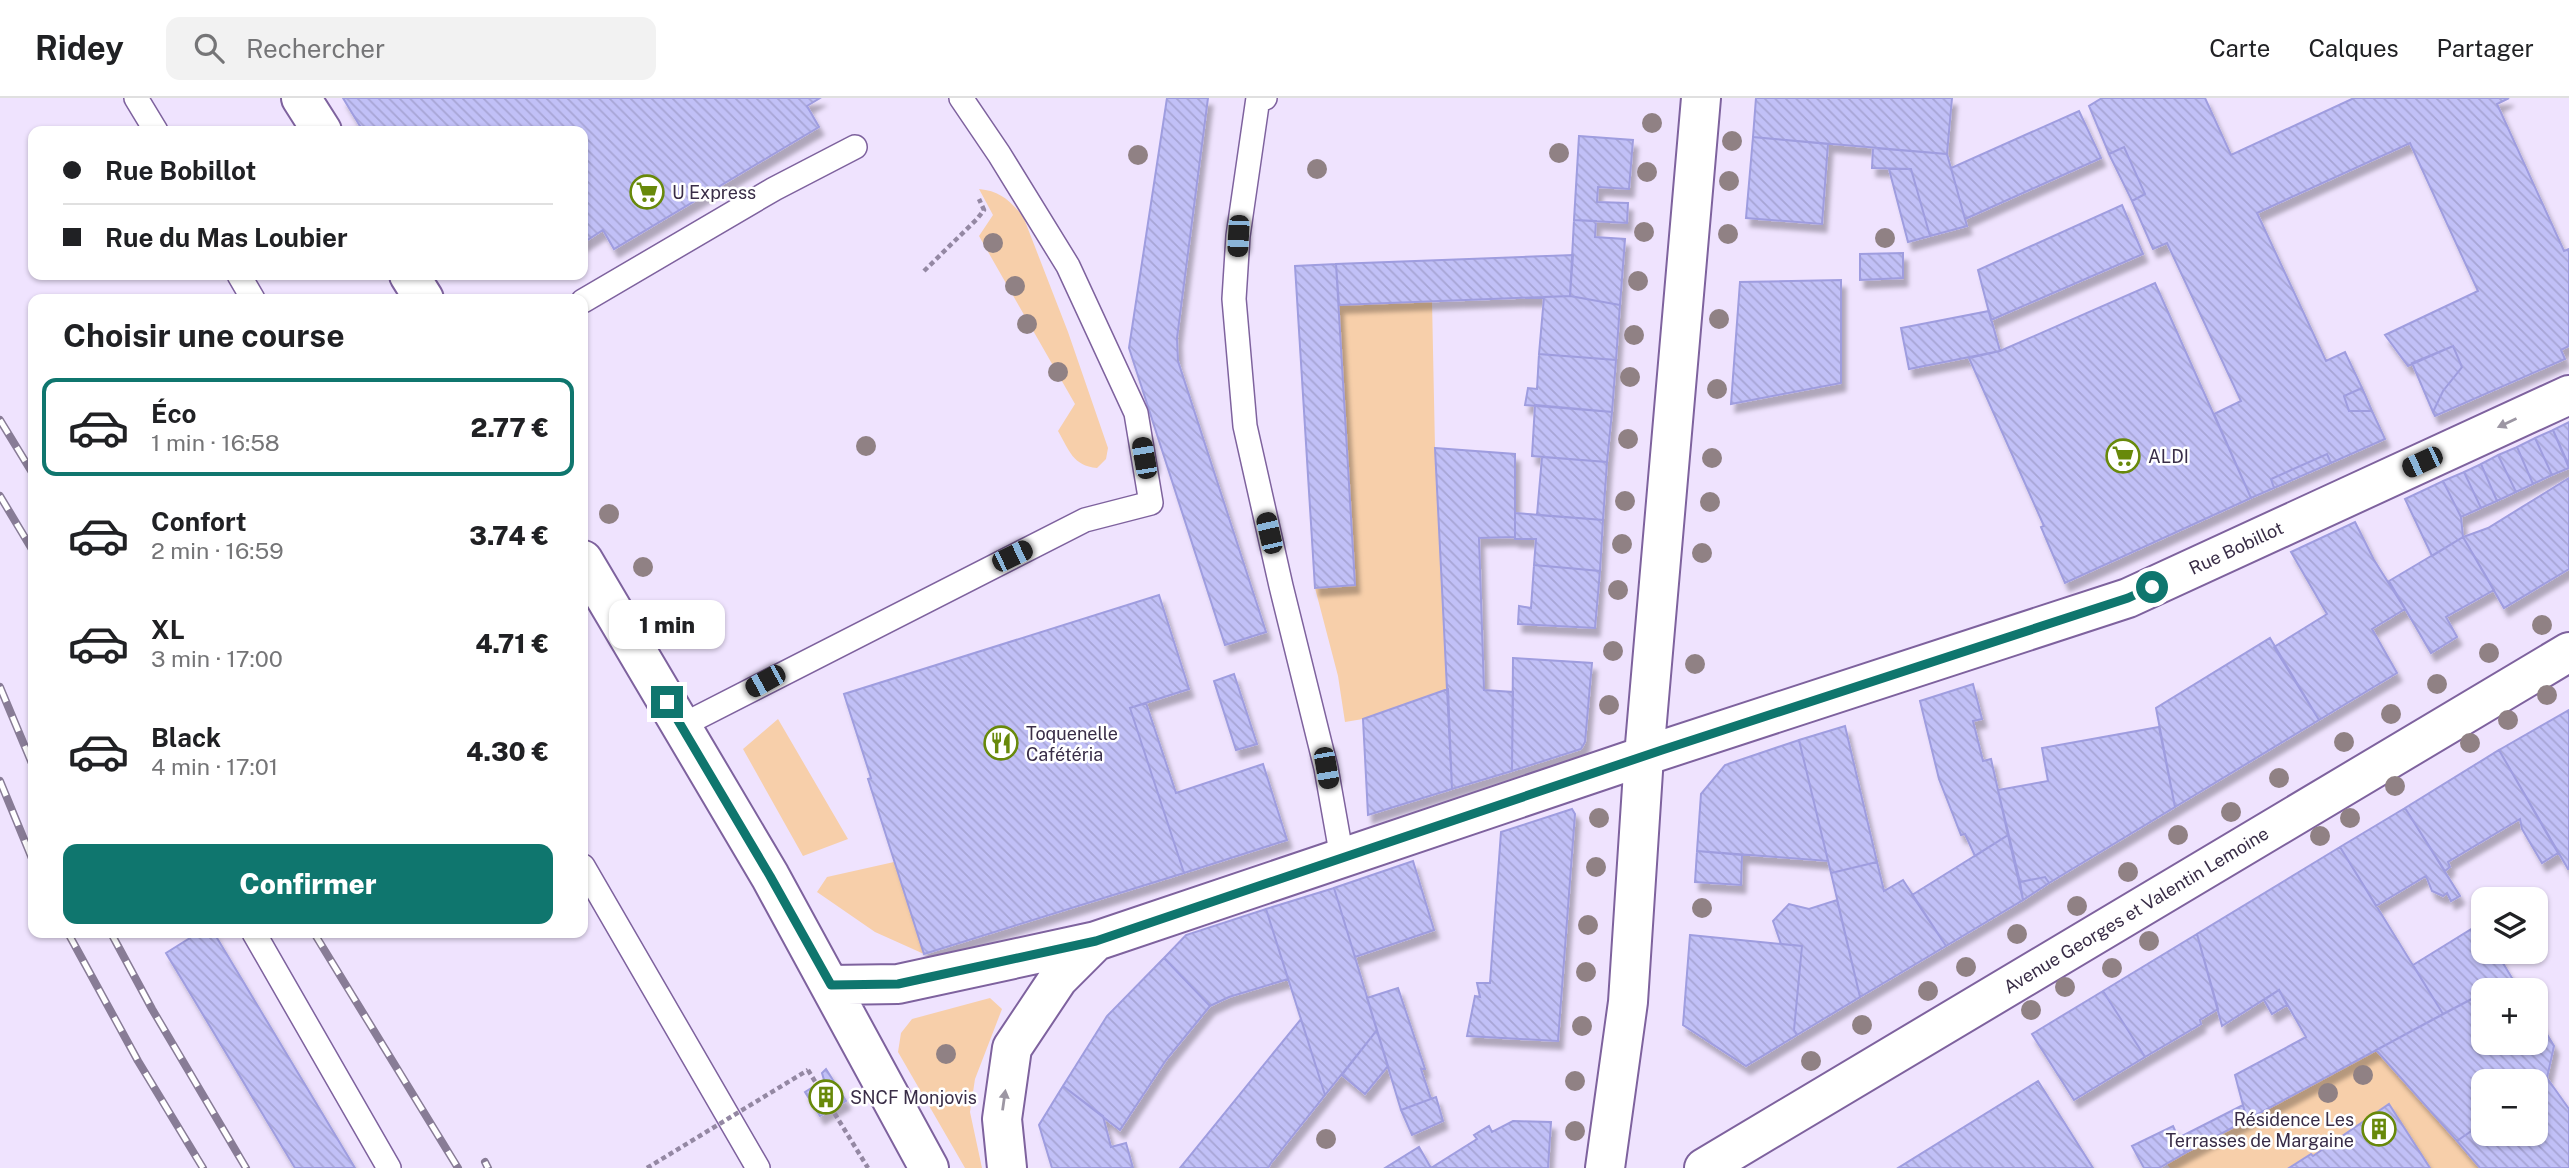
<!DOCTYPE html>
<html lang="fr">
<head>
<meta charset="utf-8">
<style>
  :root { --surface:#fff; --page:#f2f2f2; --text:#202124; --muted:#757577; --line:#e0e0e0; --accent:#0f766e }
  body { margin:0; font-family:"Public Sans",sans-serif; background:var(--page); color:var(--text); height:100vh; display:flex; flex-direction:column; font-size:26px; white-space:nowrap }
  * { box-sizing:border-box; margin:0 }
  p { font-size:23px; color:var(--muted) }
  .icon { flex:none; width:38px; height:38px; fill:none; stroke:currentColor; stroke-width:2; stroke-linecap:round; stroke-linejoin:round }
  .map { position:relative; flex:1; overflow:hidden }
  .side { position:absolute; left:28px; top:196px; width:560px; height:644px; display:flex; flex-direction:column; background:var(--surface); border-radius:14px; box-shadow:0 2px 5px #0004 }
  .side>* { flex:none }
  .guide { position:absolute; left:28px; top:28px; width:560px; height:154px; border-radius:14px; box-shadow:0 2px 5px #0004; display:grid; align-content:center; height:154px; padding:0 35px; background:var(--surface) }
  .buttons { position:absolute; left:2471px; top:789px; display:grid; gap:14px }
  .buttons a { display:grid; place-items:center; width:77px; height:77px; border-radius:14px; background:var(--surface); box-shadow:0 2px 5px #0004; font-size:35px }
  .end { position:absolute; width:32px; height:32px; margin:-16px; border:9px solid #0f766e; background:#fff; box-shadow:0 0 0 4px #fff }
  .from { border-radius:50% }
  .bubble { position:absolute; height:49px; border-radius:14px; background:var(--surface); box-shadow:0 2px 5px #0004; font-size:23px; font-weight:800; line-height:49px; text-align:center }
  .car { position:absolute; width:21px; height:42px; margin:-21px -10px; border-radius:9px; box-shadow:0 0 5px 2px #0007; background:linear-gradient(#222 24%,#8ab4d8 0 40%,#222 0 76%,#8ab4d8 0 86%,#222 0) }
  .guide b { display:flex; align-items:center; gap:24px; height:66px; font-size:26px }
  .guide b+b { border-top:2px solid var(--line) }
  .guide i { width:18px; height:18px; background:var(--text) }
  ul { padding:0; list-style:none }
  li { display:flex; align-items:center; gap:21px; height:98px; margin:0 14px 10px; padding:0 21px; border:4px solid transparent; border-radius:14px }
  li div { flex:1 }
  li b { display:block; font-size:26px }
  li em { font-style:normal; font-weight:800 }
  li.active { border-color:var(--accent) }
  li>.icon { width:63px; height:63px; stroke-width:1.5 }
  h2 { padding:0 35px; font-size:32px; line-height:84px }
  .cta { display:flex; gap:14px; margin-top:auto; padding:14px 35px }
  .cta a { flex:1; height:80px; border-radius:14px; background:var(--accent); color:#fff; font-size:28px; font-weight:800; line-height:80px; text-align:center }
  header { display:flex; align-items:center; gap:42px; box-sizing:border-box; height:98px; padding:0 35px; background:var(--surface); border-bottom:2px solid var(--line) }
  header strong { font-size:33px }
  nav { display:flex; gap:38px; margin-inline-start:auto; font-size:24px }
  .search { width:490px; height:63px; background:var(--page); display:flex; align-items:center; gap:18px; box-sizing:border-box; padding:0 24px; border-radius:14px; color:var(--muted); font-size:26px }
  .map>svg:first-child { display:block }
  .grass { fill:#f7cfaa }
  .building { fill:url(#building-back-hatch); stroke:#9f9ddf; stroke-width:2; filter:url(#shadow) }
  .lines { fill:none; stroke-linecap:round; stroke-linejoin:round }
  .lane-casing { stroke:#7e629e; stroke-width:26 }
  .street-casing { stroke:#7e629e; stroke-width:42 }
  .path { stroke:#9488a3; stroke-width:4.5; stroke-dasharray:5 3.5; stroke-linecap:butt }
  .lane { stroke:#fff; stroke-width:23 }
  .street { stroke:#fff; stroke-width:38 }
  .rail-casing { stroke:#887c96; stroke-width:8 }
  .rail { stroke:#fff; stroke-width:5; stroke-dasharray:16; stroke-linecap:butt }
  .path-bridge { stroke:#9488a3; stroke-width:4.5; stroke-dasharray:5 3.5; stroke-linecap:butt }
  .tree { fill:#908184 }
  .oneway { fill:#9c96a3 }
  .route { stroke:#0f766e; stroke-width:9 }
  .labels { text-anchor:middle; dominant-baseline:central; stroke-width:5; stroke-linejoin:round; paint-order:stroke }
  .poi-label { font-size:18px; fill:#392d47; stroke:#fff; text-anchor:start }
  .street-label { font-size:18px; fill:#392d47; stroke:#fff }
</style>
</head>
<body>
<header>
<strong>Ridey</strong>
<div class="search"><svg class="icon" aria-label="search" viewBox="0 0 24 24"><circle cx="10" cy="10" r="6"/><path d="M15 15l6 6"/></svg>Rechercher</div>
<nav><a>Carte</a><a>Calques</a><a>Partager</a></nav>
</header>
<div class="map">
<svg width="2569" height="1070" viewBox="0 0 2569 1070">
  <defs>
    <pattern id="building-back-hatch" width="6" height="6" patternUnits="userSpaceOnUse" patternTransform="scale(1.75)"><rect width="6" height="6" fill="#c1c0f7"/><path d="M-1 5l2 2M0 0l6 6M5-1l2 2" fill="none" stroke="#a7a5d5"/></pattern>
    <filter id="shadow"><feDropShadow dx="4.5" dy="8" stdDeviation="2" flood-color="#0004"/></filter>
  </defs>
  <rect width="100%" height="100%" fill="#efe3fe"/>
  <path class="grass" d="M979,91c21,2 30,11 44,27l45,116 40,116 -2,11 -9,9c-24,-2 -28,-18 -39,-37l17,-27 -96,-168 14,-21z
    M1432,203l3,147 13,241 -85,30 -18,3 -7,-46 -23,-88 40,-3 -16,-280z
    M778,621l70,120 -45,17 -60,-107z
    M894,764l30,92 -49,-22 -58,-40 10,-15z
    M990,900l12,11 -27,70 -5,33 12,56h-17l-67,-116 3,-19 11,-14z
    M2376,952l104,118h-50l-42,-64 -75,52 -3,-2 -21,14h-119l-4,-5z"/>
  <path class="building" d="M343,0h477l-13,8 12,21 -205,122 -11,-19 -20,13v-112h-220z
    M1167,0h41l-31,240 1,23 88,271 -41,13 -96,-297z
    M1756,0h196l-5,56 -194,-17z
    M2102,0h103l26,57 123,-57h155l-12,6 67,147 5,-2v97l-8,4 4,9 -130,57 -2,-4 10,-21 19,-24 -9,-21 -45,20 -23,-31 93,-44 -68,-148 -153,70 69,148 19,-9 17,36 -18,8 5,15h23l13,28 -54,24 -4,-9 -56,25 3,9 -23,10 -37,-84 27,-13 -74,-158 -14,6 -21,-48 13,-7 -21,-47 -15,7 -20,-48z
    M2079,13l22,47 -136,61 -14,-51z
    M1579,38l54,4 -4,49 -31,-2 -1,15 31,1 -1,20 -53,-3z
    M1753,39l75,7 -6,80 -76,-6z
    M2124,49l21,47 -13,7 -23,-47z
    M1873,50l74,6 20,72 -37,10 -19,-67 -39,-1z
    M1889,71h22l19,67 -22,6z
    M2122,107l21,49 -152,66 -13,-50z
    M1574,122l22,1 -1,16 30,2 -5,66 -50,-9z
    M1903,155v25l-43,2v-26z
    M1573,157l-3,41 -231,9 -3,-41z
    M1336,166l19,321 -40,3 -20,-322z
    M1841,182v103l-110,21 9,-122z
    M2155,185l96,215 -186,85 -24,-56 3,-1 -75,-168 31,-7z
    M1570,198l50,9 -4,55 -77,-6 5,-57z
    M1989,213l11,40 -91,18 -8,-41z
    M2453,248l9,21 -19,24 -10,21 -21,-49z
    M1539,256l77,6 -4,52 -87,-7 3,-17 9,1z
    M2362,290l10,23h-23l-5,-15z
    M1535,307l77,7 -5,50 -75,-6z
    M2569,324v44l-16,-36z
    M2553,332l16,38 -17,7 -17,-37z
    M2535,340l17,37 -19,9 -16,-37z
    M2517,349l16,37 -17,8 -18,-37z
    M1435,350l80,6v83l-36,1 5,152 29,2 -1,79 -60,18z
    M2327,356l4,9 -57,25 -3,-9z
    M2498,357l18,37 -19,9 -16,-37z
    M1542,359l65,5 -4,58 -66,-5z
    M2481,366l16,37 -16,7 -17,-36z
    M2464,374l17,36 -20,9 -18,-36z
    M2569,380v91l-65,39 -41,-71 25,-9z
    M2443,383l18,36 2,20 -31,19 -27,-57z
    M1515,415l88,7 -3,51 -66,-6 2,-26h-21z
    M2355,424l19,38 31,49 -33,20 25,44 -78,47 -45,-73 53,-33 -36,-62z
    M2463,439l31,53 -48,27 11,20 -26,16 -42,-72z
    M1534,467l66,6 -5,57 -77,-4 1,-18 12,2z
    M1159,497l30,94 -59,19 54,165 -260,81 -56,-175 3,-1 -27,-84z
    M2270,540l49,82 -144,87 -19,-99z
    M1513,560l79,5 -7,79 -4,7 -69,22z
    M1234,576l23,70 -21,6 -22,-69z
    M1973,586l9,35 -9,2 10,40 8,-2 17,76 -33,21 -10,-22 -4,1 -22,-56 -19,-78z
    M1448,591l4,100 -84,26 -5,-96z
    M1146,605l30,90 87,-29 24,76 -103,33 -54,-165z
    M2569,612v159h-1l-69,-119z
    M1845,628l32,136 -46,11 -32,-133z
    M2159,629l16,80 -126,76 -4,-6 -25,5 -22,-92 50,-9 -6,-33z
    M1799,642l29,121 -131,-10 4,-57 24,-29z
    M2499,652l59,103 -16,10 -20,-34 -2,-10 -72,43 2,5 -5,4 -40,-63z
    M2405,710l55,88 -9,5 -4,-8 -4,3 -11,-5 -6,-15 -50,30 -36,-59z
    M1572,711l3,5 -17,227 -91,-5 8,-40 5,1 -3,-14h13l11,-151z
    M2008,737l15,65 -77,46 -34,-51z
    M2340,749l103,167 -196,106 -12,-45 71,-38 -27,-47 -57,36 -25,-92z
    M1697,753l45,4 -1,30 -46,-3z
    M1413,763l21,69 -79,27 -21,-69z
    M1877,764l7,29 19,-11 43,66 -86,51 -29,-124z
    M2045,779l4,6 -26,17 -3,-18z
    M1334,790l43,142 -52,65 -59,-186z
    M1837,802l23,97 -63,38 -3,-5 8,-84 -21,-2 -8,-23 16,-17 20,5z
    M1266,811l22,70 -59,18 -19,9 -46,-48 22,-23z
    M2478,827l5,9v18h11l4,3 14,23 -24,12h-5v3l-40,21 -30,-49z
    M198,835h16l141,235h-60l-129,-215z
    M2197,836l21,75 -18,11 1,4 -56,33 -42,-66z
    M1690,837l112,11 -8,84 3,5 -51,31 -63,-41z
    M1164,860l46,48 -44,54 -46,70 -57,-44 44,-70z
    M2512,880l8,12h-32z
    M1398,890l27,81h-4l10,30 -30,11 -34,-112z
    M2279,892l8,15 -15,9 -8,-14z
    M2103,893l42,66 -71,43 -42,-66z
    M2483,895v50h53v-27l18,30 -7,32 -11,7v-3h-53v41l-26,18 -81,-91z
    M1301,921l24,76 -54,68 -3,5h-88z
    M1377,932l11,36 -23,28 -23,-19z
    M826,971l20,32 -26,15 -15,-24 19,-12 -2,-7z
    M2547,980l22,31v59h-89l-23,-27 26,-18v11h53v-49z
    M2038,983l55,87h-195z
    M1063,988l40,30 8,31 15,-4 7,25h-81l-13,-43z
    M1436,999l7,24 -31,14 -11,-25z
    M2389,1006l41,64h-141l22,-14 2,2z
    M2243,1007l4,15 -62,33 -7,-15z
    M1513,1023l38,1 -3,46h-117l46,-29 -3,-4 15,-9 3,6z
    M2173,1028l12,27 -26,15h-15l-12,-22z
    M1419,1049l12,21h-46z"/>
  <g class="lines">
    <defs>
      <path id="lane" d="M136,0l20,33
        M1265,0h-7l-20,138 -4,63 11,127 36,160 45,182 16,90
        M239,177l14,24
        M583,203l191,-112 81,-42
        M681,628l404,-206 66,-17 -15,-90 -68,-147 -69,-112 -38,-56
        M583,768l175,302
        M254,835l135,235"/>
      <path id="street" d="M301,0l21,33
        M409,177l15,24
        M583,462l187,316 159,292
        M831,887l67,-1 198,-43 548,-185 484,-158 441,-203
        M1007,1070l-5,-49 10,-71 46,-69 38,-38
        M1605,1070l23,-166 16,-246 57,-658
        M1704,1070l865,-516"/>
    </defs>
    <use href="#lane" class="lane-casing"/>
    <use href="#street" class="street-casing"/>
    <path class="path" d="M924,173l53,-52 7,-9 -5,-11
      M808,972l60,98"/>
    <use href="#lane" class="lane"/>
    <use href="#street" class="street"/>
    <defs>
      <path id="rail" d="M0,322l33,54
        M0,398l33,55
        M0,589l33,79
        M0,683l33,80
        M68,835l70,128 65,107
        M111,835l41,76 94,159
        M314,835l144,235
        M485,1064l3,6"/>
    </defs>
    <use href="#rail" class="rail-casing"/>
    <use href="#rail" class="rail"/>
    <path class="path-bridge" d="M647,1070l161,-98"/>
  </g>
  <g class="tree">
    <circle cx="1652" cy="25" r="10"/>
    <circle cx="1732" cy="43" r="10"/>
    <circle cx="1559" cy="55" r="10"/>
    <circle cx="1138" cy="57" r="10"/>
    <circle cx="1317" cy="71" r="10"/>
    <circle cx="1647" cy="74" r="10"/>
    <circle cx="1729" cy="83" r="10"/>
    <circle cx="1644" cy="134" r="10"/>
    <circle cx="1728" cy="136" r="10"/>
    <circle cx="1885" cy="140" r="10"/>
    <circle cx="993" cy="145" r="10"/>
    <circle cx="1638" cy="183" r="10"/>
    <circle cx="1015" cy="188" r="10"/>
    <circle cx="1719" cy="221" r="10"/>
    <circle cx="1027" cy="226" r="10"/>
    <circle cx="1634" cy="237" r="10"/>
    <circle cx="1058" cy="274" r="10"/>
    <circle cx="1630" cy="279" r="10"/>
    <circle cx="1717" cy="291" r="10"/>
    <circle cx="1628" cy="341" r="10"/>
    <circle cx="866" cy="348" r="10"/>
    <circle cx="1712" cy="360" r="10"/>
    <circle cx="1625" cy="403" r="10"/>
    <circle cx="1710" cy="404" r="10"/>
    <circle cx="609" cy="416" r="10"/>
    <circle cx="1622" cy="446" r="10"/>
    <circle cx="1702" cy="455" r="10"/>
    <circle cx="643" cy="469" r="10"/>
    <circle cx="1618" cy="492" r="10"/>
    <circle cx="676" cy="522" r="10"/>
    <circle cx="2542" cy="527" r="10"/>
    <circle cx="1613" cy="553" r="10"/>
    <circle cx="2489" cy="555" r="10"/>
    <circle cx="1695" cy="566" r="10"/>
    <circle cx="2437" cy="586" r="10"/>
    <circle cx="2547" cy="597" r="10"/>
    <circle cx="1609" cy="607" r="10"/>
    <circle cx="2391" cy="616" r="10"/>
    <circle cx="2508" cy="622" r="10"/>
    <circle cx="2344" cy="644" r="10"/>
    <circle cx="2470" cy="645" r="10"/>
    <circle cx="2279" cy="680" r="10"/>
    <circle cx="2395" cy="688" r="10"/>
    <circle cx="2231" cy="714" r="10"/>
    <circle cx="1599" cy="720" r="10"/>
    <circle cx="2350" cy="720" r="10"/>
    <circle cx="2178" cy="737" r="10"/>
    <circle cx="2320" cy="738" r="10"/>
    <circle cx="1596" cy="769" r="10"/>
    <circle cx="2128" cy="774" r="10"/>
    <circle cx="2077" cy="808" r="10"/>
    <circle cx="1702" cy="810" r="10"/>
    <circle cx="1588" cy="827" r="10"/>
    <circle cx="2017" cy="836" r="10"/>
    <circle cx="2149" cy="843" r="10"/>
    <circle cx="1966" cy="869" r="10"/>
    <circle cx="2112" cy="870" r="10"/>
    <circle cx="1586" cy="874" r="10"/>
    <circle cx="2065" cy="889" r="10"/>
    <circle cx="1928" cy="893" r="10"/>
    <circle cx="2031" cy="912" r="10"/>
    <circle cx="1862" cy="927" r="10"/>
    <circle cx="1582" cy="928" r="10"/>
    <circle cx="946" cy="956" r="10"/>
    <circle cx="1811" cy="963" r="10"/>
    <circle cx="2363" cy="977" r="10"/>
    <circle cx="1575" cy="983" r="10"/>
    <circle cx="2328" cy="995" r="10"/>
    <circle cx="1575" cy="1033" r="10"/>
    <circle cx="1326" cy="1041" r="10"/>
  </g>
  <defs><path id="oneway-solid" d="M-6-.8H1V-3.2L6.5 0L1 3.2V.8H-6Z" transform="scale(1.75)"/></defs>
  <g class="oneway">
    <use href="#oneway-solid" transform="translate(2507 325) rotate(155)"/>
    <use href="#oneway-solid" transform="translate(1004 1002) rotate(-82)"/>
  </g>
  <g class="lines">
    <path class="route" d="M667,604l103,174 61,109 67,-1 198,-43 566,-191 466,-152 24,-11"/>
  </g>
  <defs>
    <symbol id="supermarket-ring" viewBox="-11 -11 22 22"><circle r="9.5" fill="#fff" stroke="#68890a" stroke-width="1.5"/><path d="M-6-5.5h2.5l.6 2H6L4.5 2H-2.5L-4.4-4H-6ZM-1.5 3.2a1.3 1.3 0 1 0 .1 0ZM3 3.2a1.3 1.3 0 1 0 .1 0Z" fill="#68890a"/></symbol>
    <symbol id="restaurant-ring" viewBox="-11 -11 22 22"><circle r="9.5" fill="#fff" stroke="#68890a" stroke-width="1.5"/><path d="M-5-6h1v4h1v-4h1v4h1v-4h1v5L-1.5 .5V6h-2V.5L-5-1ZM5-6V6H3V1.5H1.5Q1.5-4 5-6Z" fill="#68890a"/></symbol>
    <symbol id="building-ring" viewBox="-11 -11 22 22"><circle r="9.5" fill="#fff" stroke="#68890a" stroke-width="1.5"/><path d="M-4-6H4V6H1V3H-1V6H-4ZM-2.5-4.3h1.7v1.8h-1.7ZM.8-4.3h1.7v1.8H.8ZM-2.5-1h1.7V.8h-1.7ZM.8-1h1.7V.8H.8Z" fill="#68890a"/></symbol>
  </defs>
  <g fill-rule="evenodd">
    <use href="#supermarket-ring" x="628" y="75" width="38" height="38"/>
    <use href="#supermarket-ring" x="2104" y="339" width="38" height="38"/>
    <use href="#restaurant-ring" x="982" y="626" width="38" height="38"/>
    <use href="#building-ring" x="807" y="980" width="38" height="38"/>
    <use href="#building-ring" x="2360" y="1012" width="38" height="38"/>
  </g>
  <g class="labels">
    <g class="poi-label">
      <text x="672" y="94">U Express</text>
      <text x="2148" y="358">ALDI</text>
      <text x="1026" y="635">Toquenelle<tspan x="1026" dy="21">Cafétéria</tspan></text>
      <text x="850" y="999">SNCF Monjovis</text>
      <text x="2354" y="1021" text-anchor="end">Résidence Les<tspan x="2354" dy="21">Terrasses de Margaine</tspan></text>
    </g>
    <g class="street-label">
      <text transform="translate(2236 450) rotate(-25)">Rue Bobillot</text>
      <text transform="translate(2136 812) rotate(-31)">Avenue Georges et Valentin Lemoine</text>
    </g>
  </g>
</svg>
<div class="buttons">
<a><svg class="icon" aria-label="layers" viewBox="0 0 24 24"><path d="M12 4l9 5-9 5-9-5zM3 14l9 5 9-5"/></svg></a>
<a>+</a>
<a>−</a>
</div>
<i class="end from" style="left:2152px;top:489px"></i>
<i class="end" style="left:667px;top:604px"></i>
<div class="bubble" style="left:609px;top:502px;width:116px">1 min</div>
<i class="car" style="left:1238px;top:138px;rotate:183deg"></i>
<i class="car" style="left:1144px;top:360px;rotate:350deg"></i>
<i class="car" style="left:2422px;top:364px;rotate:245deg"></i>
<i class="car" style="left:1269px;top:435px;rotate:347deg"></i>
<i class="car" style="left:1012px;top:458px;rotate:64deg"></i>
<i class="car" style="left:765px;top:583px;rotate:241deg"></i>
<i class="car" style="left:1326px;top:670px;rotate:170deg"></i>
<div class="guide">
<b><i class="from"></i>Rue Bobillot</b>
<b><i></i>Rue du Mas Loubier</b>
</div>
<section class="side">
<h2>Choisir une course</h2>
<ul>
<li class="active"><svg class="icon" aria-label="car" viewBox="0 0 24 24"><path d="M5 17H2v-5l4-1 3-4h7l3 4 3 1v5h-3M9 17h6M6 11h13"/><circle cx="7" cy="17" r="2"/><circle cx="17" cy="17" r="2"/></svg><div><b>Éco</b><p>1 min · 16:58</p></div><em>2.77 €</em></li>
<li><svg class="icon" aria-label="car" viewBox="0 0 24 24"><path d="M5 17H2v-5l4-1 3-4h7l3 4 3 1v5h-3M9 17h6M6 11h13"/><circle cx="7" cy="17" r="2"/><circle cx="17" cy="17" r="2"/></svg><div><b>Confort</b><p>2 min · 16:59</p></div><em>3.74 €</em></li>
<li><svg class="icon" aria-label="car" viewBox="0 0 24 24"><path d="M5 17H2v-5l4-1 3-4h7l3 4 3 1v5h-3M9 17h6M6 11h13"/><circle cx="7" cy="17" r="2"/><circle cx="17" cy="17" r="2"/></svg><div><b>XL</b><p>3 min · 17:00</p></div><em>4.71 €</em></li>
<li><svg class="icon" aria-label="car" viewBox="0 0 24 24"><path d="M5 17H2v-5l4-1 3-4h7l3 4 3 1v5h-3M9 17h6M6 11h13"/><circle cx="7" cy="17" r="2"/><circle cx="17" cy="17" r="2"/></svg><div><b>Black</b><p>4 min · 17:01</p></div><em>4.30 €</em></li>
</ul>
<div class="cta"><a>Confirmer</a></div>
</section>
</div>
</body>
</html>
